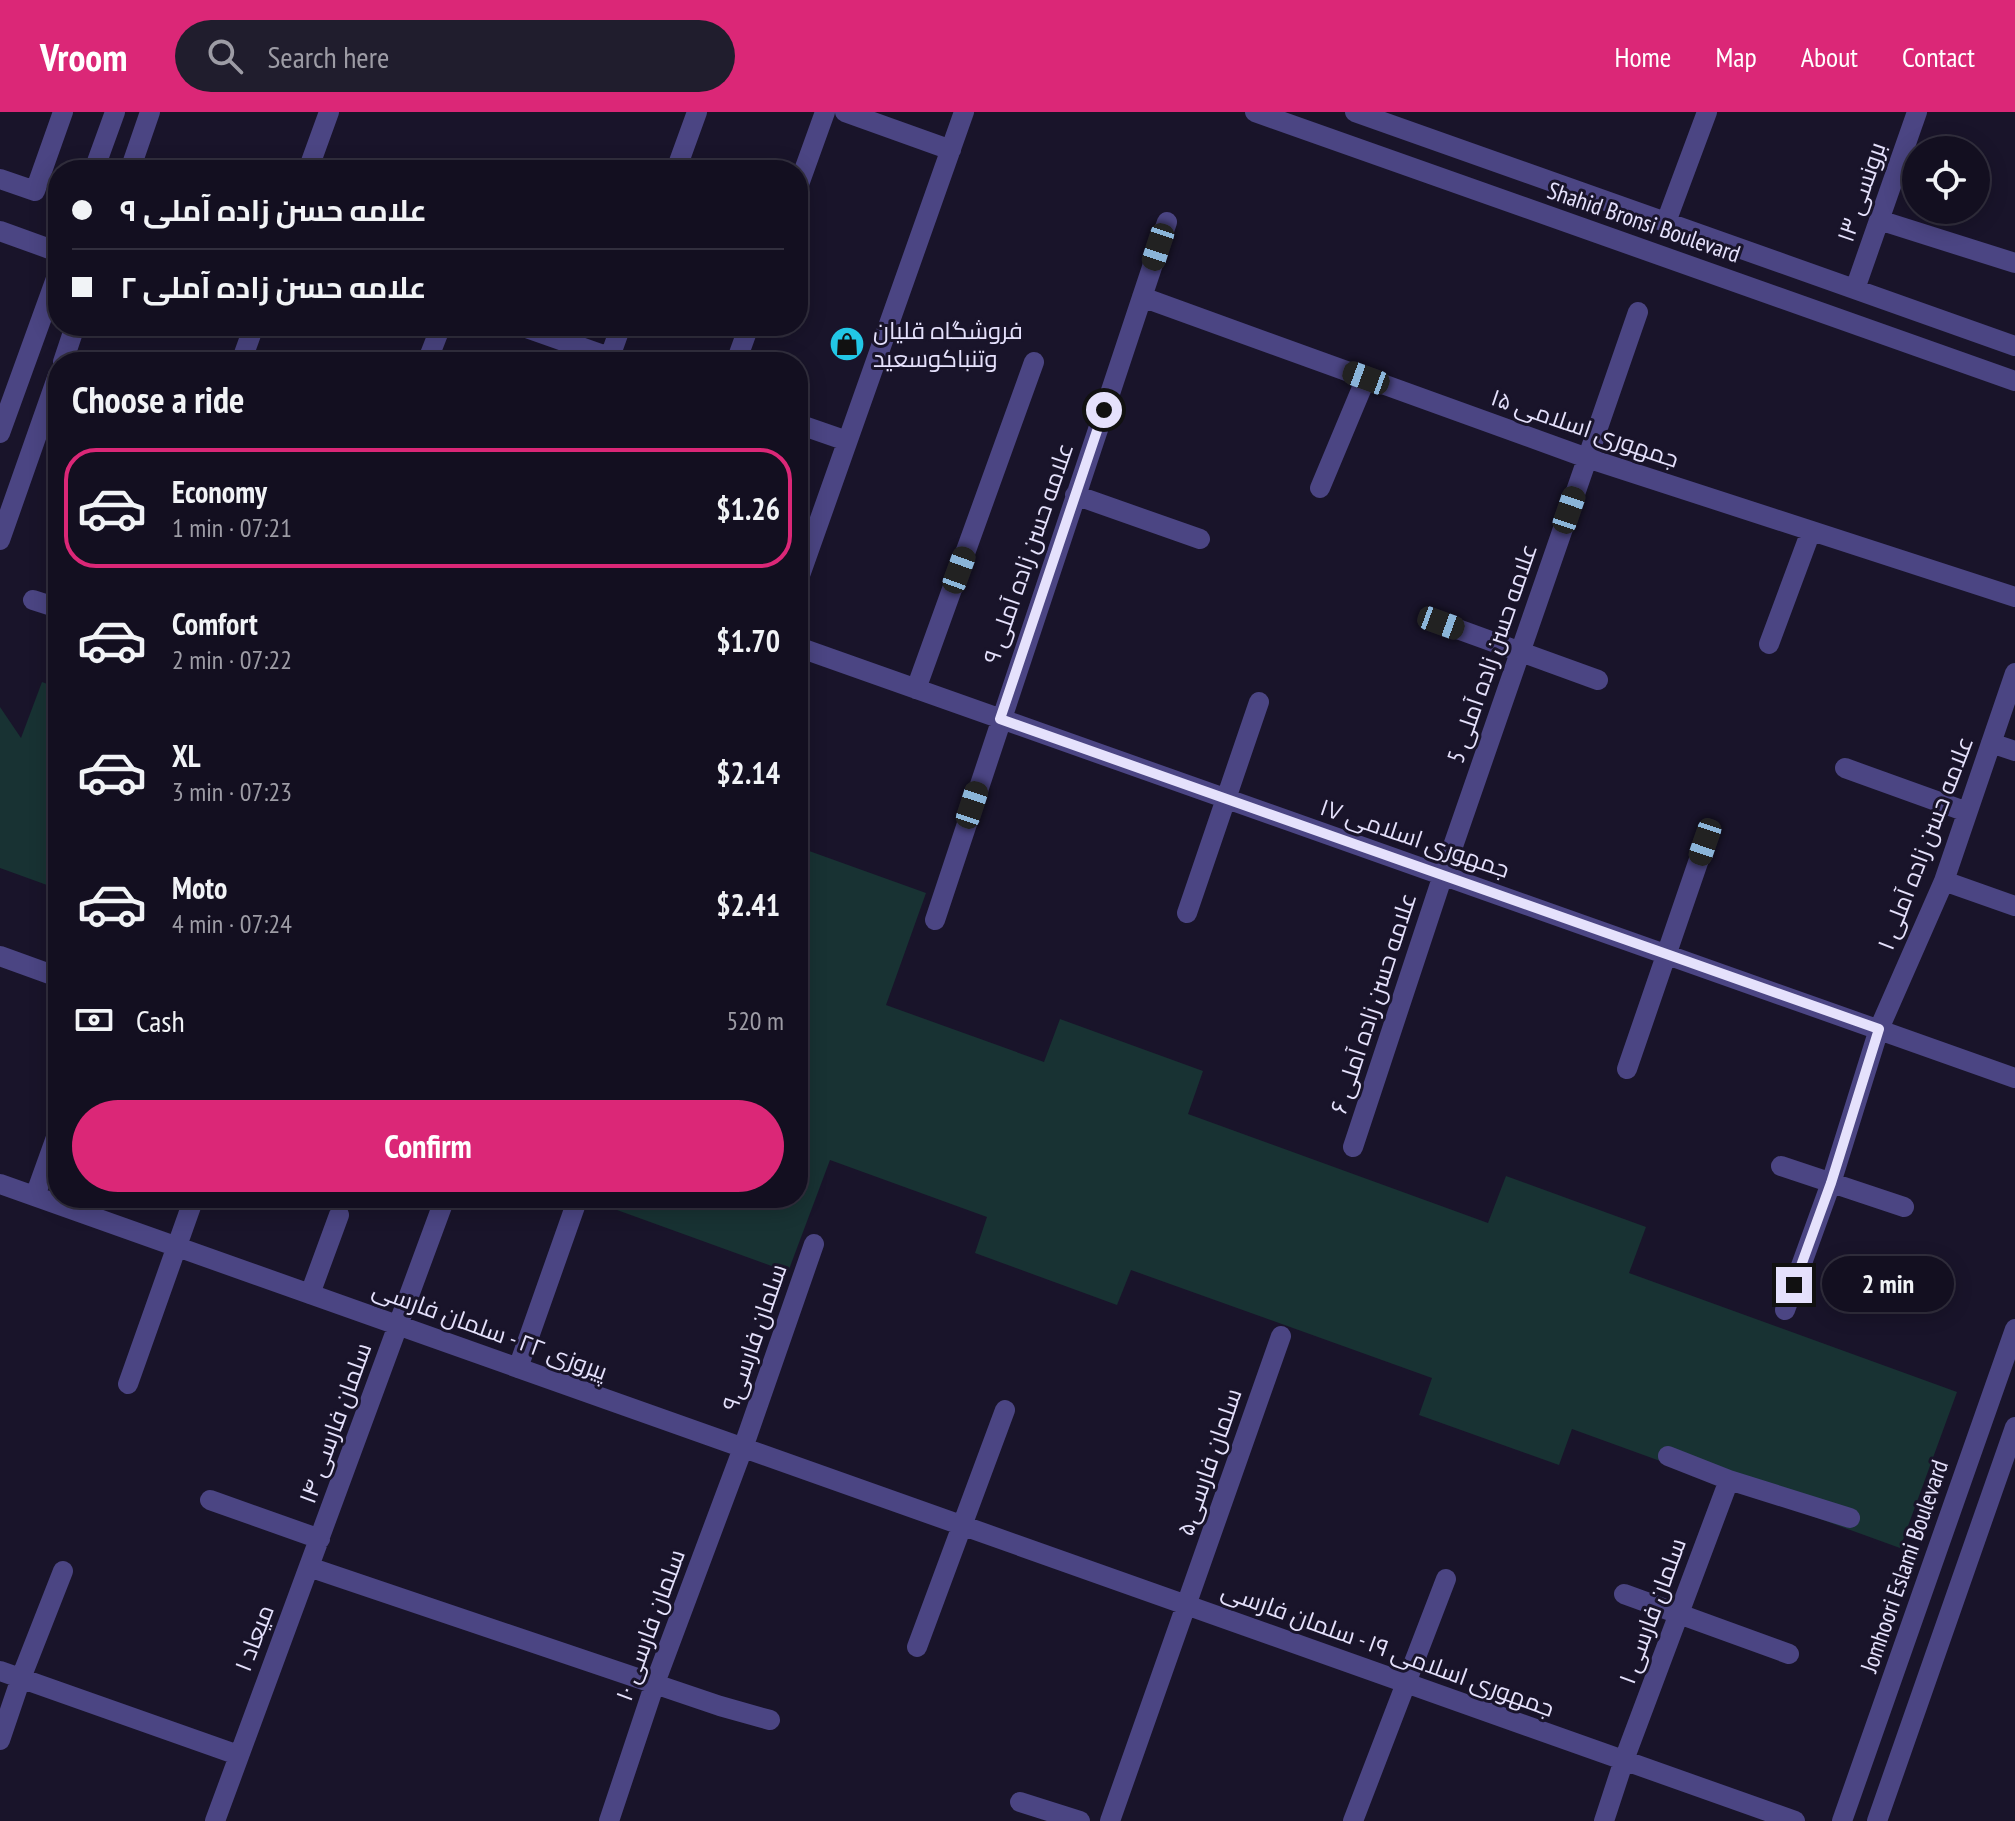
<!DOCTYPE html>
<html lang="en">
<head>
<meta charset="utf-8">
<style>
  :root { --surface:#130f20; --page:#201d2d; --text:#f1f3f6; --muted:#9d9ca5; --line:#322f3e; --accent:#db2777 }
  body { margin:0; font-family:"PT Sans Narrow",Cairo,sans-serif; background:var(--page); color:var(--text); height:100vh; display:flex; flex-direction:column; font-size:30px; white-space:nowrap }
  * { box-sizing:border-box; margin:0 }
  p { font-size:26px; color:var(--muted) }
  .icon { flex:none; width:44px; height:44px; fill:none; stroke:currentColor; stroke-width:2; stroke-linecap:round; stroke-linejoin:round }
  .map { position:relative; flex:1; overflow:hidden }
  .sheet { position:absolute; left:48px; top:240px; width:760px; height:856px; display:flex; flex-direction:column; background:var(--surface); border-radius:32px; box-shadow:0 4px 20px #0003,0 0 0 2px var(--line) }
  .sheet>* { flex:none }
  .guide { position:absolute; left:48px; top:48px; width:760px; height:176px; border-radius:32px; box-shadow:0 4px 20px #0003,0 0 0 2px var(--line); display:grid; align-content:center; height:176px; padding:0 24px; background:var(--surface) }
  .controls { position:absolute; left:1902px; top:24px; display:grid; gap:16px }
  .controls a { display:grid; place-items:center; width:88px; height:88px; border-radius:50%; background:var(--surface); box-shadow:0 4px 20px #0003,0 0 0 2px var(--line); font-size:40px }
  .end { position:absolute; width:36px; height:36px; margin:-18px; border:10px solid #e5e1fc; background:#111; box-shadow:0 0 0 4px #111 }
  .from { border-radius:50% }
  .bubble { position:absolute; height:56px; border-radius:28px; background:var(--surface); box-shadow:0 4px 20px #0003,0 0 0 2px var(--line); font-size:26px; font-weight:700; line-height:56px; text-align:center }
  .car { position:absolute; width:24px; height:48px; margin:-24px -12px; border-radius:10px; box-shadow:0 0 6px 2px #0007; background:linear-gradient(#222 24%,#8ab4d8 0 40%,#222 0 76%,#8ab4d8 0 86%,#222 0) }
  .guide b { display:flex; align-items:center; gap:28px; height:76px; font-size:30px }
  .guide b+b { border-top:2px solid var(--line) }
  .guide i { width:20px; height:20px; background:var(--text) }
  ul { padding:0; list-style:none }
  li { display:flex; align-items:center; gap:24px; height:120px; margin:0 16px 12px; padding:0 8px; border:4px solid transparent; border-radius:32px }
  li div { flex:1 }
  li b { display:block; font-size:30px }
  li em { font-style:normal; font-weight:700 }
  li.selected { border-color:var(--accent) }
  li>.icon { width:72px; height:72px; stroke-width:1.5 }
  h2 { padding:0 24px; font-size:36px; line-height:96px }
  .pay { display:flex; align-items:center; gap:20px; height:88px; padding:0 24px; font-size:30px }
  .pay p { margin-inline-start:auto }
  .action { display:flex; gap:16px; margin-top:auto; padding:16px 24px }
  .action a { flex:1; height:92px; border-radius:48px; background:var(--accent); color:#fff; font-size:32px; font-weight:700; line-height:92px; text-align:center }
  header { display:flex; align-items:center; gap:48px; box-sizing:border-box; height:112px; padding:0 40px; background:var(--accent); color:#fff }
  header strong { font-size:38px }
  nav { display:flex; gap:44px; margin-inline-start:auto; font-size:28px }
  .search { width:560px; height:72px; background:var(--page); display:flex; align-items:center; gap:20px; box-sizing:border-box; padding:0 28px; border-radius:44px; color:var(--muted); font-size:30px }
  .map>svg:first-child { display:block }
  .green { fill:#183233 }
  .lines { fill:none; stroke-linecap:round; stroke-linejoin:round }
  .minor { stroke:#4b4583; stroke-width:20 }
  .route { stroke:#e5e1fc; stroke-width:10 }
  .labels { text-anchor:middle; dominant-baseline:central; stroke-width:6; stroke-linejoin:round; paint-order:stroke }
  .street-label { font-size:24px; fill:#e5e1fc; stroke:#19142a }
  .poi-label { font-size:24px; fill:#e5e1fc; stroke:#19142a; text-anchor:start }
</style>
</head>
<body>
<header>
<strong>Vroom</strong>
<div class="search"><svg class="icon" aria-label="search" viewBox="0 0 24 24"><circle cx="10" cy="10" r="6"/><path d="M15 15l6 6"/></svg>Search here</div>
<nav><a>Home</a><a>Map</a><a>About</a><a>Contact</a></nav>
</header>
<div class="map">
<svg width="2015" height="1709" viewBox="0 0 2015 1709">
  <rect width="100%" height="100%" fill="#19142a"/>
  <path class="green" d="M42,570l16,6v201l-58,-21v-161l21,31z
    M798,735l128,46 -40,112 158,57 16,-43 143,52 -15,43 300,109 18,-47 140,51 -17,46 328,119 -57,156 -328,-119 -13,36 -140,-50 13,-37 -301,-108 -14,35 -142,-52 12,-36 -157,-57 -42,112 -182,-66 3,-8h189z"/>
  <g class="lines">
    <path class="minor" d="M845,0l106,38
      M1255,0l760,269
      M1355,0l660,234
      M94,58l21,-58
      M130,58l20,-58
      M308,58l21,-58
      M676,58l21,-58
      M0,67l35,12 28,-79
      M798,75l27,-75
      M1879,108l136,43
      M1666,110l41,-110
      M0,119l58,21
      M1855,177l62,-177
      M1142,185l445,161 428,139
      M521,214l102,36
      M63,250l12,-36
      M241,250l13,-36
      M427,250l14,-36
      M608,250l13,-36
      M736,250l13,-36
      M798,312l49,17
      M0,321l58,-160
      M1320,376l46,-110
      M1075,383l125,44
      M0,428l58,-165
      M798,469l166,-469
      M33,488l25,8
      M1441,511l157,57
      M1769,532l42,-113
      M798,535l1217,431
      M916,577l118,-327
      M1991,631l24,8
      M1845,656l122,44
      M1944,769l71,25
      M1187,801l72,-211
      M935,808l232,-698
      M0,844l58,21
      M1627,957l78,-227
      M1353,1035l90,-272 195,-563
      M1781,1054l123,41
      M0,1072l1795,637
      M35,1084l23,-64
      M310,1182l29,-79
      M1785,1198l46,-127 48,-154 65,-148 71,-208
      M518,1256l60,-170
      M128,1272l66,-186
      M1668,1344l61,24 121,38
      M210,1388l110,39
      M309,1455l411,139 50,14
      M1624,1482l165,60
      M917,1535l88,-237
      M0,1559l238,84
      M0,1628l21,-62 42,-107
      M1020,1690l60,19
      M215,1709l230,-623
      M609,1709l46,-138 88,-235 71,-204
      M1110,1709l171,-485
      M1353,1709l93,-242
      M1604,1709l20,-61 105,-280
      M1842,1709l173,-492
      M1877,1709l138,-394"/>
  </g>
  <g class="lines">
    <path class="route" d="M1104,298l-104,309 879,310 -48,154 -37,102"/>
  </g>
  <defs>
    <symbol id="shop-disc" viewBox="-11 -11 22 22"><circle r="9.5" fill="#22c7e6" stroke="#19142a"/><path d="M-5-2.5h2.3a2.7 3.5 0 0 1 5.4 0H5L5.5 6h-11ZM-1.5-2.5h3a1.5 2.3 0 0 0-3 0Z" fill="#111"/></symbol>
  </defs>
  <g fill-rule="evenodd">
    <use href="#shop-disc" x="827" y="212" width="40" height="40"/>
  </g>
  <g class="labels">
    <g class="street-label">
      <text transform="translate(1861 80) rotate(-71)">برونسی ۱۳</text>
      <text transform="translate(1644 110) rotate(19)">Shahid Bronsi Boulevard</text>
      <text transform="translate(1585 316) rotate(19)">جمهوری اسلامی ۱۵</text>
      <text transform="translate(1028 441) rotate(-71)">علامه حسن زاده آملی ۹</text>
      <text transform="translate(1492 541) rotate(-71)">علامه حسن زاده آملی 5</text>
      <text transform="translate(1415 726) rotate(19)">جمهوری اسلامی ۱۷</text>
      <text transform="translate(1925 731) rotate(-69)">علامه حسن زاده آملی ۱</text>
      <text transform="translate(1373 891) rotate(-72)">علامه حسن زاده آملی ۶</text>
      <text transform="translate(490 1218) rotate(20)">پیروزی ۲۲ - سلمان فارسی</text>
      <text transform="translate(754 1225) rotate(-71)">سلمان فارسی۹</text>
      <text transform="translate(335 1311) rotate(-70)">سلمان فارسی ۱۴</text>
      <text transform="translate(1209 1350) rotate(-71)">سلمان فارسی۵</text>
      <text transform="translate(1904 1454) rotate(-71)">Jomhoori Eslami Boulevard</text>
      <text transform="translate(1652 1499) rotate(-70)">سلمان فارسی ۱</text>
      <text transform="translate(650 1513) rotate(-70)">سلمان فارسی ۱۰</text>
      <text transform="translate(254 1526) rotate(-69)">میعاد ۱</text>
      <text transform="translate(1388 1537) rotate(20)">جمهوری اسلامی ۱۹ - سلمان فارسی</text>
    </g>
    <g class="poi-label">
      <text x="873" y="218">فروشگاه قلیان<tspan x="873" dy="28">وتنباکوسعید</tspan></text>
    </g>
  </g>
</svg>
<div class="controls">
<a><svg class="icon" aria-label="locate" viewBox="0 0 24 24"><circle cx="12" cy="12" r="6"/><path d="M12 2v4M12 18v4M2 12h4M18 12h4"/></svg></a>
</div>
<i class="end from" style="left:1104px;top:298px"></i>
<i class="end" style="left:1794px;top:1173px"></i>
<div class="bubble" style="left:1822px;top:1144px;width:132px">2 min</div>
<i class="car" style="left:1158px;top:135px;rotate:198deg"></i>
<i class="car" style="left:1366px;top:266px;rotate:290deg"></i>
<i class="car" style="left:1569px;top:398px;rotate:19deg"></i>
<i class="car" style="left:959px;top:458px;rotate:20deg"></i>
<i class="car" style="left:1441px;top:511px;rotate:110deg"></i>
<i class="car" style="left:972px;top:693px;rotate:18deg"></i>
<i class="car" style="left:1705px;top:730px;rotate:199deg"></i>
<div class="guide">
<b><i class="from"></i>علامه حسن زاده آملی ۹</b>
<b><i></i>علامه حسن زاده آملی ۲</b>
</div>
<section class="sheet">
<h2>Choose a ride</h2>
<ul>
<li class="selected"><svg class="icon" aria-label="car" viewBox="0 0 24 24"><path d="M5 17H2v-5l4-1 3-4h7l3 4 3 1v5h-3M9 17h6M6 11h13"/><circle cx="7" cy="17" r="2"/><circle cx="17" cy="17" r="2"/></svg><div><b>Economy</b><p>1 min · 07:21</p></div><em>$1.26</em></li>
<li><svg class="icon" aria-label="car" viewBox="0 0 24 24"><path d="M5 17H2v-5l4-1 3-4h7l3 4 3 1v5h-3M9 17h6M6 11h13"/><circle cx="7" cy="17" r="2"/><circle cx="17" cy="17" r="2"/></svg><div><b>Comfort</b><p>2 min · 07:22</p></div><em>$1.70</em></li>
<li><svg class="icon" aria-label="car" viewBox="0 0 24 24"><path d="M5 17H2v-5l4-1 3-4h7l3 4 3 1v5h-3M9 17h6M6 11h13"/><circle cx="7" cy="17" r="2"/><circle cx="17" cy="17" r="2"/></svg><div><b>XL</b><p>3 min · 07:23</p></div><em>$2.14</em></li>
<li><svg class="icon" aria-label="car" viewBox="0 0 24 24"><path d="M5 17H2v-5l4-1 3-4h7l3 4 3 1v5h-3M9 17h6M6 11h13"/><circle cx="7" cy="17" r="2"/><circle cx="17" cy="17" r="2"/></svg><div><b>Moto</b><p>4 min · 07:24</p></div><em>$2.41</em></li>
</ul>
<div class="pay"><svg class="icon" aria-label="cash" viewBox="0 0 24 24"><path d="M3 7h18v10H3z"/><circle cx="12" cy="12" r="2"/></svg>Cash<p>520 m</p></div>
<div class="action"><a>Confirm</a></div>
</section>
</div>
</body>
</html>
